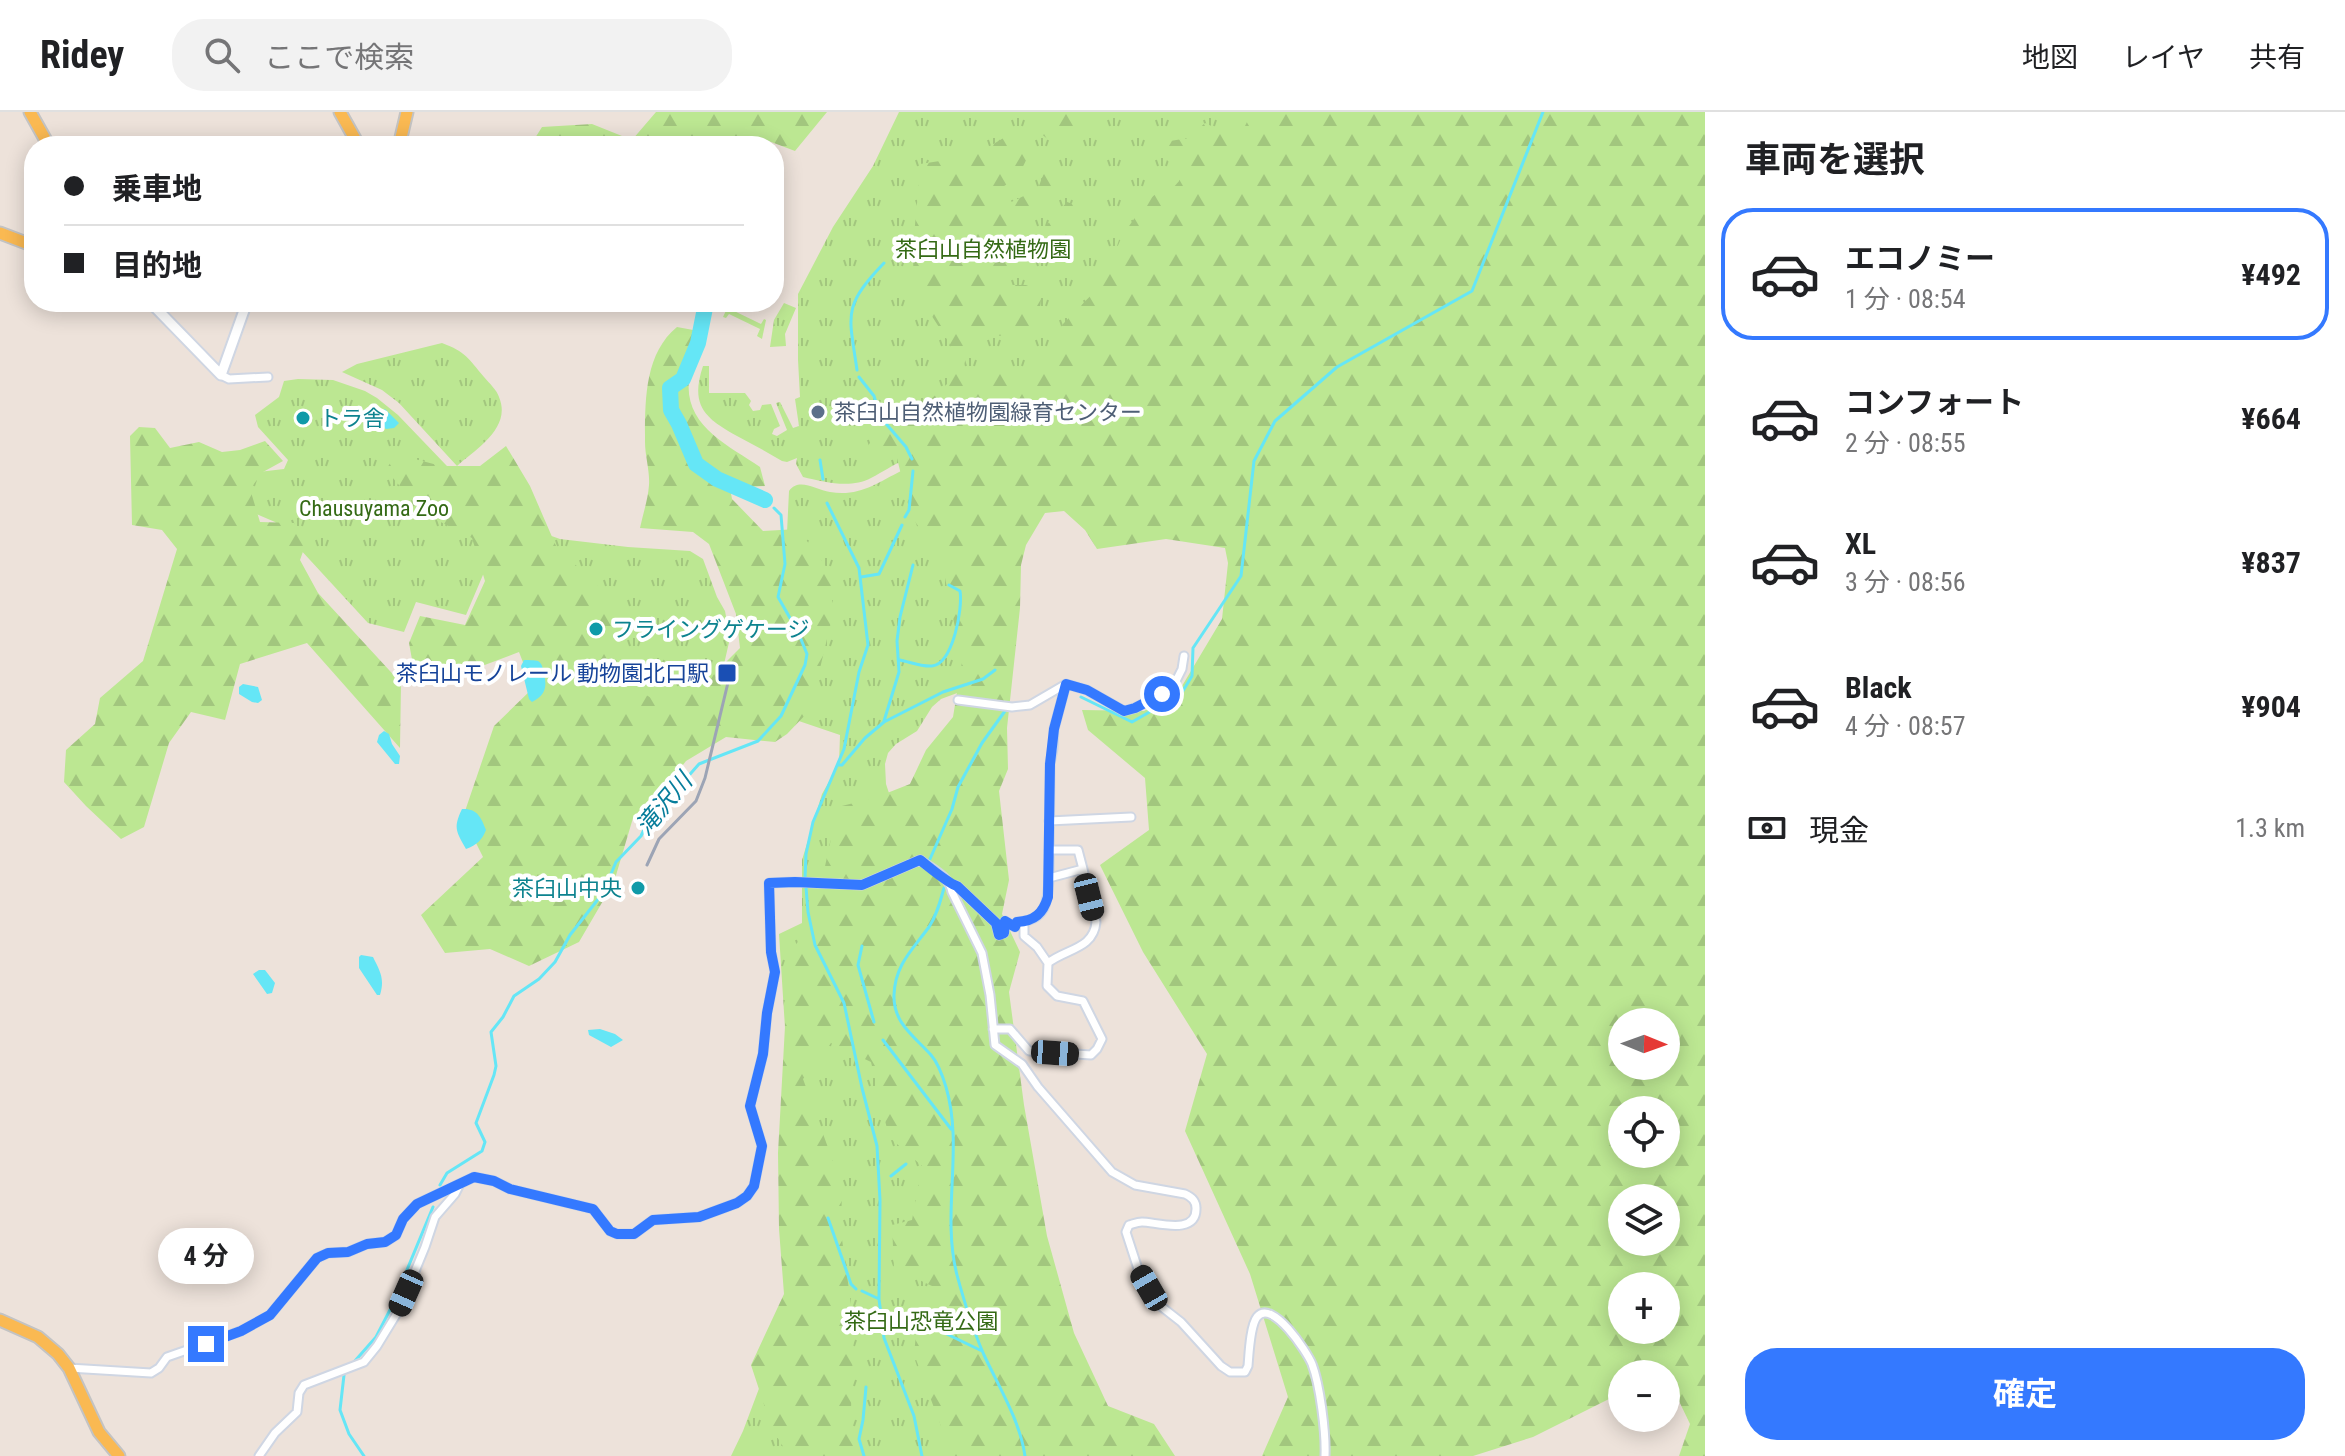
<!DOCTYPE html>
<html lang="ja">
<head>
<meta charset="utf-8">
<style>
  :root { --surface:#fff; --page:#f2f2f2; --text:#202124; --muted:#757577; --line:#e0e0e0; --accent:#3479ff }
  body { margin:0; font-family:"Roboto Condensed","Noto Sans JP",sans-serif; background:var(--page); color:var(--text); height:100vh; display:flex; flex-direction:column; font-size:30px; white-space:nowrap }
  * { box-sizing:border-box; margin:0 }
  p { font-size:26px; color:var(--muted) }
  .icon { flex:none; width:44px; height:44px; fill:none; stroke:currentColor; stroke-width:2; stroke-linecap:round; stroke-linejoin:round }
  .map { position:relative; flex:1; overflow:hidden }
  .sheet { display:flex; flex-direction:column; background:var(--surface); width:640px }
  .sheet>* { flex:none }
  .banner { position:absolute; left:24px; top:24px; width:760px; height:176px; border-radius:32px; box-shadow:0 4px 20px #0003; display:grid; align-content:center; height:176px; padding:0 40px; background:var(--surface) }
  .needle { width:52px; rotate:91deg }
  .controls { position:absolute; left:1608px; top:896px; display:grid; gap:16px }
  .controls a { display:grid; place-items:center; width:72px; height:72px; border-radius:50%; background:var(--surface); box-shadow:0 4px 20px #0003; font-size:40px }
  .end { position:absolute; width:36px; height:36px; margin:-18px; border:10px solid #3479ff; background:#fff; box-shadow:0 0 0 4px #fff }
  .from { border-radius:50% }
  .bubble { position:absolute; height:56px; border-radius:28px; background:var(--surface); box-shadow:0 4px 20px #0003; font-size:26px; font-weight:700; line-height:56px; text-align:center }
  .car { position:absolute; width:24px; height:48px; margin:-24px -12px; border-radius:10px; box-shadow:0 0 6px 2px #0007; background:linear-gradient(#222 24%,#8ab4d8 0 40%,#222 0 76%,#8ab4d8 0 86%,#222 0) }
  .banner b { display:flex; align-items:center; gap:28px; height:76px; font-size:30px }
  .banner b+b { border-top:2px solid var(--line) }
  .banner i { width:20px; height:20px; background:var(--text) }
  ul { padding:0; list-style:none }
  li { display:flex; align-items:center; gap:24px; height:132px; margin:0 16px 12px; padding:0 24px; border:4px solid transparent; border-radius:32px }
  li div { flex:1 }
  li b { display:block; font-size:30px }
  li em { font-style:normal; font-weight:700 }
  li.selected { border-color:var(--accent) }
  li>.icon { width:72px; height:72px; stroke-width:1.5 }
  h2 { padding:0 40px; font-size:36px; line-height:96px }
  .pay { display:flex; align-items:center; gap:20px; height:88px; padding:0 40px; font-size:30px }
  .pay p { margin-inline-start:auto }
  .primary-button { display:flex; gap:16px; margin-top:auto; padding:16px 40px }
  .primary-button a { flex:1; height:92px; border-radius:32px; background:var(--accent); color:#fff; font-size:32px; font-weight:700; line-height:92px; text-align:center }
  header { display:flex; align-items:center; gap:48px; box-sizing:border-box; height:112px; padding:0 40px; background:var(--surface); border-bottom:2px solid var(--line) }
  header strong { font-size:38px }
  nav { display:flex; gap:44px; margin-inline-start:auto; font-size:28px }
  .search { width:560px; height:72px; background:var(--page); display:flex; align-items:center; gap:20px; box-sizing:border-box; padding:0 28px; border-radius:32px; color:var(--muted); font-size:30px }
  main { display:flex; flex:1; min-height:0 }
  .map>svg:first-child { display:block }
  .grass { fill:url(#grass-tufts) }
  .forest { fill:url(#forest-firs); fill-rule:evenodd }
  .water { fill:#65e6f6 }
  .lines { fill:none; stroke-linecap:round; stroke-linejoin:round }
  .stream { stroke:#65e6f6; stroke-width:3 }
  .river { stroke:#65e6f6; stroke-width:16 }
  .minor-casing { stroke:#cfd6e3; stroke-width:11 }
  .tertiary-casing { stroke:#cfd6e3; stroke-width:13 }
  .primary-casing { stroke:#c3c3c3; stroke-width:15 }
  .minor { stroke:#fff; stroke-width:7 }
  .tertiary { stroke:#fff; stroke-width:9 }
  .primary { stroke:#fab952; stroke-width:11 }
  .rail { stroke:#9ca4b5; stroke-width:3 }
  .route { stroke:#3479ff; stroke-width:10 }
  .service-dot { fill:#5c6f8a; stroke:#fff; stroke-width:3 }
  .culture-dot { fill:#0f9aa8; stroke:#fff; stroke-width:3 }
  .transit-dot { fill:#1a4fb4; stroke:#fff; stroke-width:3 }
  .labels { text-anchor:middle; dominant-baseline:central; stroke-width:8; stroke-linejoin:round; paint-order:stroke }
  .park-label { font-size:22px; fill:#346a15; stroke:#fff }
  .service-label { font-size:22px; fill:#4e5e75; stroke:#fff; text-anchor:start }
  .culture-label { font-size:22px; fill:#0d838f; stroke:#fff; text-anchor:start }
  .transit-label { font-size:22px; fill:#164399; stroke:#fff; text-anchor:end }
  .water-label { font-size:24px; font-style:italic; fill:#067d9b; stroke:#fff }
</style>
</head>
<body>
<header>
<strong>Ridey</strong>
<div class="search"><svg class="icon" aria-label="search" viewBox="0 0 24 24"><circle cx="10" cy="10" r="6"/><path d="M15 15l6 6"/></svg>ここで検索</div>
<nav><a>地図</a><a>レイヤ</a><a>共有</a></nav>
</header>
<main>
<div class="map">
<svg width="1705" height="1344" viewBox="0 0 1705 1344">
  <defs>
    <pattern id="grass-tufts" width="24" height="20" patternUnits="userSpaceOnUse" patternTransform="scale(2)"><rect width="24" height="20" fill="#bce792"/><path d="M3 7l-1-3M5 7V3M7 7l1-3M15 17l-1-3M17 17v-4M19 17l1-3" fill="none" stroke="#a2c67e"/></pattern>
    <pattern id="forest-firs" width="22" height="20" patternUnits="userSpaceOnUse" patternTransform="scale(2)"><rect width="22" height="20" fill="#bce792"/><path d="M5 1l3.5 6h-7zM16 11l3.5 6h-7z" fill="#a2c67e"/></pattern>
  </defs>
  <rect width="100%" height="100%" fill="#ede2da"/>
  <path class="grass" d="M899,0h426l-204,212 -216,136c-13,5 -22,12 -34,18 -20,11 -47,4 -68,-1l-7,-13 1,-6 -10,4 -5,-1c-15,-9 -30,-17 -45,-25 -33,-18 -47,-31 -34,-70h6v27h36l6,8 -2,4 4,6 7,-1 2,-5 9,-1 9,22 -6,3 -2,5 5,2 10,-6 -11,-27 4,-1 13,26 6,-2 -4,-27 5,-2 -2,-37v-66l35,-67 40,-61z
    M730,190l2,1 -2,6 31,15 3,-5 2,1 -4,19 -5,-3 3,-7 -31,-15 -3,4 -3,-1z
    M784,191l12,5 -11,26 1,12 -16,1 4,-27z
    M442,231c24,9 26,15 42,34 5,6 13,13 15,20 13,31 -23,52 -42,69l-58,-63 -17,-13 -40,-18 15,-8z
    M298,267l35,1 32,11 12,7 21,17 72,75 59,38 31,11 68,8 62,4 13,8 14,38 8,14 5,27 -8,35 -20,12 -128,46 -86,-168 -22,52 -50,-13 -12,30 -36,-9 -93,-101 -21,-9 -21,-38 51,-6 4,-9 -30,-33 -3,-12 24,-18 5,-16z
    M901,359l28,2 39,216 -27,10 -9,8 -15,24 -21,13 -8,9 -3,11 1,20 173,526 60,146h-388l12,-25 41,-109 6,-216 -11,-172 23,-11v-63l20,-66 17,-30 1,-29 -53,-18 -3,-122 5,-104c10,-14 27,-1 41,1 29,5 47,-9 71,-21z"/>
  <path class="forest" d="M656,0h171l-32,39 -37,-14 -4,9h-224l12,-19 50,-3 40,16z
    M1037,0h48v19l-25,18 -26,-21z
    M1252,0h453v1344h-26l11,-32 -12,-25 -12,-7v-18h-44v21l-9,2 -80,40 -60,19h-211l26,-59 -38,-123 -65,-143 22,-77 -64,-102 -43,-87 49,-35 -4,-52 -57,-48 -6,-20 62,1 38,-25 40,-67 6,-56 -3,-15 -59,-9 -69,10 -12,-19 -21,-19 -19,2 -19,32 -5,20 -1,43 -13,120 1,41 -9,22 10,89 -7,34 18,38 -11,40 15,113 23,131 27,97 34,73 46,18 21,32h-223l-38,-102 4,-38 14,-30 -38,-18 -2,-43 20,-5 10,-54 -33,-29 -18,-75 -40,-19 -28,36 39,107 -1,46 13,94 -3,83 4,47h-66l-17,-27 -21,-64 33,-71 -5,-65 -1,-76 11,-199 24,-33 25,-114 39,-10 33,-13 16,-34 27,-33 9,-55 -21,-104 -30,-42 -15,-62 -30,-5 11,-17 32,-12 38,-36 9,-30c-12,-21 -30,-44 -39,-65 -10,-21 3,-97 3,-125l53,-8 39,-23 17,20c-10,26 -19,30 -42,43l-2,8 14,4 39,-19 7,-20 10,-2 10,8c-1,28 -35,40 -59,44l1,8 12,8 10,3 15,-10 23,-26 9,3 9,6c-2,8 -7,16 -14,21 -14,11 -65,15 -63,40 0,5 2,9 3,13h15l15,7c2,40 -27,48 -60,42l-12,8 -5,24 1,4 25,-2 37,4 25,-18 11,-30 39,-40 20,-48 24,-34 12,-10 15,-4 7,-8 -4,-12 -16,-14 10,-13 19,-3 16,-15 19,9h18zM1622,910h44v44h-44zM1622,998h44v44h-44zM1622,1086h44v44h-44zM1622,1174h44v44h-44z
    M677,215l27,5c-5,15 -13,32 -15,48 -5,46 39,65 71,87l5,19 -35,2 2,11 31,32 35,-2 32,43 3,42 -23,96 -23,24 -12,8 -49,-5 -40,24 -17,22 -36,35 -19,64 -35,60 -50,24 -39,-17 -45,4 -24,-38 62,-58 -20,-40 31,-91 39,-38 -14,-36 -53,20 -51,4 -6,-33 11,-27 45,9 20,-44 -13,-43 -49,-25 -37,-43 6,-10 19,-2 30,8h39l26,-20 24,40 26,60 59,57 -7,67 43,28 56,-17 33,-33 -4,-34 -27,-70 -16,-12 -53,-4c3,-14 8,-29 9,-43 1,-14 -4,-29 -4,-43 0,-40 -1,-88 32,-115z
    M139,315l16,1 15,20 29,-6 23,10 18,-2 25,-9 18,20 -20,11 -13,17 10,33 34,1 12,20 -6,17 18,33 83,90 -1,65 -93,-105 -67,21 -15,56 -34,-8 -22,31 -25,84 -23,12 -35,-33 -22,-24 2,-32 29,-26 5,-26 43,-37 34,-112 -15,-19 -30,-5 -2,-89z"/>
  <path class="water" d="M385,297l14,14 -5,5 -8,1 -10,-10z
    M524,548c2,0 12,0 14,1 4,2 5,8 6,12 3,14 2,22 -12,29l-3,-3 -8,-33z
    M243,572l15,3 4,13 -4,3 -6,-1 -13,-8v-7z
    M384,619l5,3 3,10 8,12 -1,8h-4l-18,-22 2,-7z
    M462,697c15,-1 19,8 24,21 -4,10 -9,15 -20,19 -10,-18 -13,-21 -4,-40z
    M361,843l12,2c7,14 12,22 7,38h-3l-18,-27v-11z
    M259,858h6l10,13 -3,10 -5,1 -14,-20z
    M600,917l15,5 8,6 -12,7 -22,-12 -1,-5z"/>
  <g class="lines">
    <path class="stream" d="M857,258c-8,-56 -15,-63 27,-107
      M859,265l15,19 5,16
      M882,307l24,28 6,12
      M820,348l3,19
      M905,405l4,-7 4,-39
      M861,465l18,-3 23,-49
      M900,548c10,2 22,7 32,6 21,-2 31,-58 28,-75l-11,-6
      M1081,585l51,25 49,-28 11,-18 1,-28 48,-72 13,-115 21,-40 62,-54 135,-76 71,-179
      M884,609l15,-49 -2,-31 3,-24 13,-52
      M838,653h4l23,-27 19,-16 59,-30 40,-13 12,-9
      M930,747l22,-50 6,-22 24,-44 23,-32
      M805,766l1,-24 7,-32 31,-73 15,-77 9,-27 -9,-77 -32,-65
      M806,775l2,25 7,33 29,58 18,85 15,58 3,54 -1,99 5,39 30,78 8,40
      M944,776c-4,14 -7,27 -15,39 -17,23 -34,38 -35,68 -1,28 20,41 37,60 7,8 12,22 15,32 18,61 -5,126 11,188 7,26 16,55 27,80 15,32 36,66 41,101
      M862,834l-4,19 16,57
      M883,928l68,89
      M891,1064l15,-12
      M440,1073l7,-12 35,-22 3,-9 -9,-19 18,-48 2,-9 -5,-34 12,-15 11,-21 25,-17 16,-17 15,-27 33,-42 13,-31 25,-26 13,-28 30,-27 15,-17 59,-23 23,-25 24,-51 2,-11 -9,-22 -20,-35 7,-33 -4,-49 -7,-7
      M828,1106l23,66 5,5
      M862,1179l17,8
      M915,1198l13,15 54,26
      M354,1250l22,-25 16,-31 41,-99
      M344,1263l-4,35 9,24 15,22
      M864,1344l-5,-17 4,-19 3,-33"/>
    <path class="river" d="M711,190l-6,6 -7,35 -15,36 -13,9 1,22 8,14 17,40 21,15 48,21"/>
    <defs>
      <path id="minor" d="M221,263l8,4 39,-2
        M958,588l54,7 18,-2 36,-21 21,6 37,21 11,-3 27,-14 12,-9 8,-16 2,-13
        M1049,709l82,-4
        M1049,738h29l5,19
        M951,773l6,1 39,37 3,12 5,-2 1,-12 10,6 2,-5c29,-1 31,-20 32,-44
        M1024,809v15l13,11 11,16
        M993,917h17l19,22 62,4 6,-6 5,-10 -19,-38 -26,-5 -10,-10 1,-23c17,-14 46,-14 48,-41l-13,-53 -34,9 1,-114 3,-15 1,-20 12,-45
        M69,1256l82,5 8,-5 8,-11 74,-26 29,-16 47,-57 11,-5 20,-1 19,-8 18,-2 11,-7 7,-16 14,-15 57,-27 20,4 16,8 83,20 17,22 7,3h17l19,-14 46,-3 38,-14 10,-7 7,-10 8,-40 -12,-40 13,-52 4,-41 8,-41 -4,-20 -2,-69 26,-1 67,3 58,-25c12,9 29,16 32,32l30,61 8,42 5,50 27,19 16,23 74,85 23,13 50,9c7,3 11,7 11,14 1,28 -40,14 -54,14 -5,0 -9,2 -13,3l-3,7 13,40 19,32 23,18 40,44 9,6h15l3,-6c1,-11 2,-40 9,-49 15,-19 50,35 55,47 8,21 14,69 13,92
        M259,1344l16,-23 22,-21 2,-19 5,-8 60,-23 13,-16 22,-36 26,-63 10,-30 20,-23 5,-10"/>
      <path id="tertiary" d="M150,190l71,73 26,-73"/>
      <path id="primary" d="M30,0l19,34
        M340,0l19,34
        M399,34l8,-34
        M0,121l34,13
        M0,1208l38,17 20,17 11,14 30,64 20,24"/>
    </defs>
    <use href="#minor" class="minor-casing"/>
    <use href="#tertiary" class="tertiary-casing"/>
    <use href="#primary" class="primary-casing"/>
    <use href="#minor" class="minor"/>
    <use href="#tertiary" class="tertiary"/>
    <use href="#primary" class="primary"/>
    <path class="rail" d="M647,753l12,-26 37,-38 9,-23 27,-112"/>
  </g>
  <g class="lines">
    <path class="route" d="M206,1232l35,-13 29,-16 47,-57 11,-5 20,-1 19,-8 18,-2 11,-7 7,-16 14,-15 57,-27 20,4 16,8 83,20 17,22 7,3h17l19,-14 46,-3 38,-14 10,-7 7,-10 8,-40 -12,-40 13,-52 4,-41 8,-41 -4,-20 -2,-69 26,-1 67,3 58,-25c9,7 29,24 37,26l39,37 3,12 5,-2 1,-12 10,6 2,-5c18,-1 26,-9 31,-25l2,-133 4,-35 12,-45 21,6 37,21 11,-3 27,-14"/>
  </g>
  <circle class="service-dot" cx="818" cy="300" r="8"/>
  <g class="culture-dot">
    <circle cx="303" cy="306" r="8"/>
    <circle cx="596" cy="517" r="8"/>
    <circle cx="638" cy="776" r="8"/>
  </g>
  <rect class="transit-dot" x="717" y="551" width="20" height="20" rx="4"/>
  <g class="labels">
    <g class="park-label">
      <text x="983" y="137">茶臼山自然植物園</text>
      <text x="374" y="396">Chausuyama Zoo</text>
      <text x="921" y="1209">茶臼山恐竜公園</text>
    </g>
    <g class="service-label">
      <text x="834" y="300">茶臼山自然植物園緑育センター</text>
    </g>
    <g class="culture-label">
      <text x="319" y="306">トラ舎</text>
      <text x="612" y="517">フライングゲケージ</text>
      <text x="622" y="776" text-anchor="end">茶臼山中央</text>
    </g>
    <g class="transit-label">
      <text x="709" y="561">茶臼山モノレール 動物園北口駅</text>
    </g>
    <g class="water-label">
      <text transform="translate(664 692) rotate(-50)">滝沢川</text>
    </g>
  </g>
</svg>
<div class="controls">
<a><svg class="needle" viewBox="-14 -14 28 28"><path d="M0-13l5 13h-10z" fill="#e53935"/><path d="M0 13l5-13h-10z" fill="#757577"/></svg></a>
<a><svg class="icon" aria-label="locate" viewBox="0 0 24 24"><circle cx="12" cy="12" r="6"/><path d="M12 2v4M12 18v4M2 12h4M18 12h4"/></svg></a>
<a><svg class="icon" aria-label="layers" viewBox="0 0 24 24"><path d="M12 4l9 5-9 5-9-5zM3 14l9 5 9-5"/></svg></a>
<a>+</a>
<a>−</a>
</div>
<i class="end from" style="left:1162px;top:582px"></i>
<i class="end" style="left:206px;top:1232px"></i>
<div class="bubble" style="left:158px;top:1116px;width:96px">4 分</div>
<i class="car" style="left:1089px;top:785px;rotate:166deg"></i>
<i class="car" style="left:1055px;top:941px;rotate:94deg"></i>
<i class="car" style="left:1149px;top:1176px;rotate:330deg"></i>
<i class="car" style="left:406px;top:1181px;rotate:204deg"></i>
<div class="banner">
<b><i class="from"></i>乗車地</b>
<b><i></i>目的地</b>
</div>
</div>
<section class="sheet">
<h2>車両を選択</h2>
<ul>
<li class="selected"><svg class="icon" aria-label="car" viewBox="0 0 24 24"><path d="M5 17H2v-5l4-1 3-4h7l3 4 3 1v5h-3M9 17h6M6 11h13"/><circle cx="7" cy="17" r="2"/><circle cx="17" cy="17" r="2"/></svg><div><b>エコノミー</b><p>1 分 · 08:54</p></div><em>¥492</em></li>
<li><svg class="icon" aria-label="car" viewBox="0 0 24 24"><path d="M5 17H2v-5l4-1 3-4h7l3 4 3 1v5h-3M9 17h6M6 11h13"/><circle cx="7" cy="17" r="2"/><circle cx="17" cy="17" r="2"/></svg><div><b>コンフォート</b><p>2 分 · 08:55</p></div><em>¥664</em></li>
<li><svg class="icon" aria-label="car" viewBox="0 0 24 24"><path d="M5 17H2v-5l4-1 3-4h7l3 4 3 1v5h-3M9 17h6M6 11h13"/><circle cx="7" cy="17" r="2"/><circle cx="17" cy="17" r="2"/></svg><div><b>XL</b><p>3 分 · 08:56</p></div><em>¥837</em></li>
<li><svg class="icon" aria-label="car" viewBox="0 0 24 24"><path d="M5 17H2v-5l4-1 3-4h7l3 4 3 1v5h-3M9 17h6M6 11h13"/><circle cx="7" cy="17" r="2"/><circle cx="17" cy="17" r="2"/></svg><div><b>Black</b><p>4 分 · 08:57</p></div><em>¥904</em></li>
</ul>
<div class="pay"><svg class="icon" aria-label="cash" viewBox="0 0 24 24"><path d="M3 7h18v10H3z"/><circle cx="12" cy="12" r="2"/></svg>現金<p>1.3 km</p></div>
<div class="primary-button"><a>確定</a></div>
</section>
</main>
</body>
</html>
